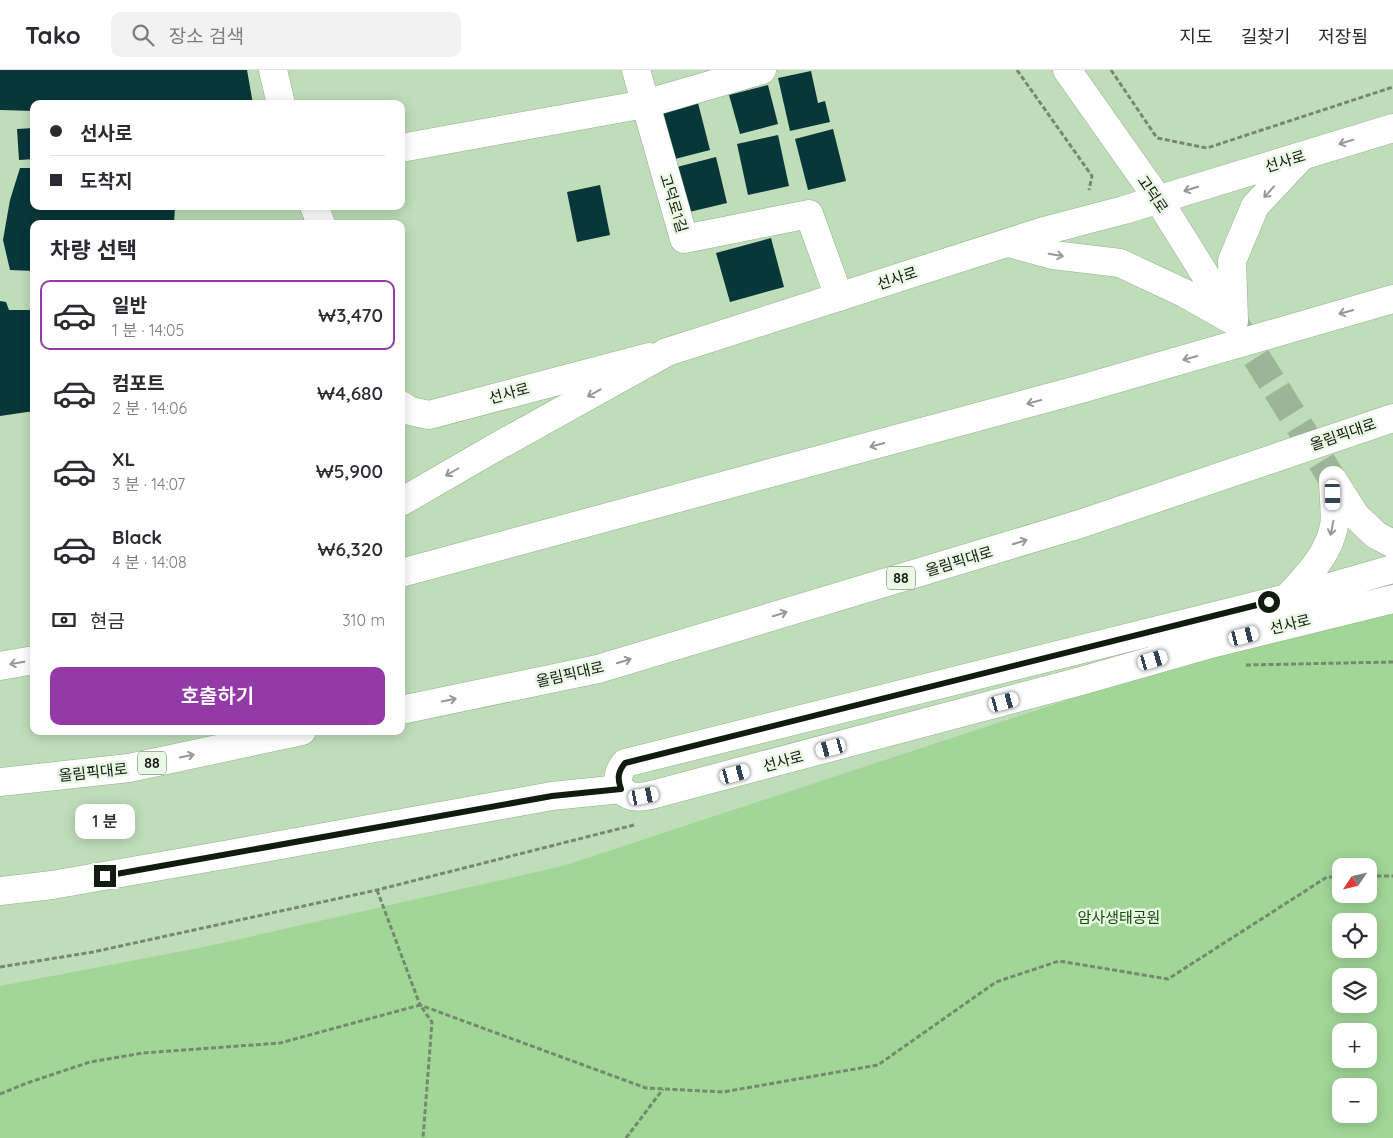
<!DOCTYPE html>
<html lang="ko">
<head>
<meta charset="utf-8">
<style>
  :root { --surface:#fff; --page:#f2f2f3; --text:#2b2b33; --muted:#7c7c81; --line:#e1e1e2; --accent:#933aa6 }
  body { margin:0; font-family:Quicksand,"Noto Sans KR",sans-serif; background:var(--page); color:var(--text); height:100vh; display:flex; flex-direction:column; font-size:19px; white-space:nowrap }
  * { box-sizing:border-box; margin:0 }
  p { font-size:16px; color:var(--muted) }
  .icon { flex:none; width:28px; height:28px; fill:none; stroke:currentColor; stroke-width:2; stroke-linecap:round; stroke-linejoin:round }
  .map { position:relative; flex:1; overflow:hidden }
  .drawer { position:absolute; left:30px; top:150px; width:375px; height:515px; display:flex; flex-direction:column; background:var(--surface); border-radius:10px; box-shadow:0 2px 12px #0003 }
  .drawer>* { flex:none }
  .top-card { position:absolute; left:30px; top:30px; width:375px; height:110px; border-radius:10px; box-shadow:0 2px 12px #0003; display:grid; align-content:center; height:110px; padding:0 20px; background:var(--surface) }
  .needle { width:32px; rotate:235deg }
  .buttons { position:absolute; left:1332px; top:788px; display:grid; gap:10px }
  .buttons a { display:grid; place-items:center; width:45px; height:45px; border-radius:10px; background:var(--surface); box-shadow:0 2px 12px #0003; font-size:25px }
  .end { position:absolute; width:22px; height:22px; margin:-11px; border:6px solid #111c0f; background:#fff; box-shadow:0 0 0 2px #fff }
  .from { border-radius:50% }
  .bubble { position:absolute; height:35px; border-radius:10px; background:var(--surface); box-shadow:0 2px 12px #0003; font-size:16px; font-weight:600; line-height:35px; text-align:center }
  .car { position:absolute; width:15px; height:30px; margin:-15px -8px; border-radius:6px; box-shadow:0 0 4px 1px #0007; background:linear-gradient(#fff 24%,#345 0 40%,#fff 0 76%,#345 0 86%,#fff 0) }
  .top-card b { display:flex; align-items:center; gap:18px; height:48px; font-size:19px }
  .top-card b+b { border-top:1px solid var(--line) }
  .top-card i { width:12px; height:12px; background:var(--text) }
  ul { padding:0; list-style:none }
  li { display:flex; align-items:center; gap:15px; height:70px; margin:0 10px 8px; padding:0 10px; border:2px solid transparent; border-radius:10px }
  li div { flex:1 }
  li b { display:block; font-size:19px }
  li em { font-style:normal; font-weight:600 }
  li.selected { border-color:var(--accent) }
  li>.icon { width:45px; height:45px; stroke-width:1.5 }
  h2 { padding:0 20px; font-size:22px; line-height:60px }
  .pay { display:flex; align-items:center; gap:12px; height:55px; padding:0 20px; font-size:19px }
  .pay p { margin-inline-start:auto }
  .action { display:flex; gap:10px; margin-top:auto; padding:10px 20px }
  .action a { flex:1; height:58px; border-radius:10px; background:var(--accent); color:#fff; font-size:20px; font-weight:600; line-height:58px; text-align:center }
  header { display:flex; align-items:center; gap:30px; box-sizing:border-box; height:70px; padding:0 25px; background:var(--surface); border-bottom:1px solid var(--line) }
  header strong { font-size:24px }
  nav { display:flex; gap:28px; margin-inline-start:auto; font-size:18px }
  .search { width:350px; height:45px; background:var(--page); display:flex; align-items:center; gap:12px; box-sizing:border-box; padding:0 18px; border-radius:10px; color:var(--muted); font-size:19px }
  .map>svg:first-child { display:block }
  .green { fill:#a1d697; fill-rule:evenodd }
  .building { fill:#083739 }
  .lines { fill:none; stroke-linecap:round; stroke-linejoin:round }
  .minor-tunnel { stroke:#9bb696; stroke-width:28; stroke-dasharray:28 14; stroke-linecap:butt }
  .major-tunnel { stroke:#9bb696; stroke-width:28; stroke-dasharray:28 14; stroke-linecap:butt }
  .minor-casing { stroke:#93b08d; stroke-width:29 }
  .major-casing { stroke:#93b08d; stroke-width:29 }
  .highway-casing { stroke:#93b08d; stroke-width:29 }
  .path { stroke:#748a6f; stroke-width:3; stroke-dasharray:5 2.5; stroke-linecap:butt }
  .minor { stroke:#fff; stroke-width:28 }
  .major { stroke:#fff; stroke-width:28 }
  .highway { stroke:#fff; stroke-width:28 }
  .oneway { stroke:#949993 }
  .route { stroke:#111c0f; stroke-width:6 }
  .labels { text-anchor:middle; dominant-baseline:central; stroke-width:5; stroke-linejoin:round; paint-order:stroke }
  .shield { fill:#e9f9e6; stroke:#525e50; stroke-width:1 }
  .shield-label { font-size:14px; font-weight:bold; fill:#111c0f }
  .street-label { font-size:15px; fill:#111c0f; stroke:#e9f9e6 }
  .park-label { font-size:15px; fill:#134d04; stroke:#e9f9e6 }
</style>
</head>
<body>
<header>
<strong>Tako</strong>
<div class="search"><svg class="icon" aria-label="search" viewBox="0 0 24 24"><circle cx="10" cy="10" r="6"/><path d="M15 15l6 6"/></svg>장소 검색</div>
<nav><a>지도</a><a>길찾기</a><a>저장됨</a></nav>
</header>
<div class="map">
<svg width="1393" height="1068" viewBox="0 0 1393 1068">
  <rect width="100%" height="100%" fill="#beddb8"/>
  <path class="green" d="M1393,520v548h-1393v-152l209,-40 354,-80 623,-205zM1341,796h28v28h-28zM1341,851h28v28h-28zM1341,906h28v28h-28zM1341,961h28v28h-28zM1341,1016h28v28h-28z"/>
  <path class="building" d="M0,0h247l6,34h-219v7l-34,-1z
    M811,1l7,32 7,-2 5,21 -40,9 -12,-53z
    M768,15l10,39 -38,10 -11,-39z
    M697,29l13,51 -35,9 -13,-51z
    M34,58v31l-15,1 -2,-31z
    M833,59l13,52 -38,9 -13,-51z
    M778,65l11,51 -41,9 -11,-51z
    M716,87l11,46 -42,10 -12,-45z
    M20,98h14v38h141l-1,18h-140v47l-24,-1 -7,-30 7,-40z
    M600,115l10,50 -33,7 -10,-50z
    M771,168l13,49 -54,15 -14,-49z
    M0,231l6,1 3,8h22l3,33v68l-34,5z"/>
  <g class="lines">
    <path class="minor-tunnel" d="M1277,320l56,90"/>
    <path class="major-tunnel" d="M1234,252l43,68"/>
    <defs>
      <path id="minor" d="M273,0l8,34
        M636,0l48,169 125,-25 30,83
        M401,78l244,-44 117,-34
        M314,136l7,18
        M401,335l9,6 19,4 220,-58
        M1333,410l23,36 20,19 17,9
        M1393,499l-70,20 -698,174c-7,9 -12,24 2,31 8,5 20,2 28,0l426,-113 126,-36 186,-46
        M1288,527c19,-21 40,-41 46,-71 2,-11 -1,-34 -1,-46
        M0,821l52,-6 178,-31 322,-58 69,-7"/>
      <path id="major" d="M1067,0l91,129 76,122
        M1009,173l44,12 67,8 64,30 46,26
        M1234,250l-2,-59 23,-55 47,-50
        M667,282l377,-121 80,-21 269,-82"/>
      <path id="highway" d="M401,432l88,-51 178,-99
        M401,503l680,-184 312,-90
        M0,596l34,-6
        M401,640l197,-41 482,-145 313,-106
        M0,712l129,-14 173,-37"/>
    </defs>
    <use href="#minor" class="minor-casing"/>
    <use href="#major" class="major-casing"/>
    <use href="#highway" class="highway-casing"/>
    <path class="path" d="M1017,0l75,106 -3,14
      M1111,0l46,68 50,10 186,-61
      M1246,595l147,-3
      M1369,806h24
      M377,820l43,115 226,83 77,4 155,-27 118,-83 63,-21 109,18 159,-102h14
      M0,897l93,-15 284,-62 257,-65
      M0,1024l27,-11 63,-21 53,-9 137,-10 140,-38 12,17 -9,116
      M626,1068l37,-49"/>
    <use href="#minor" class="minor"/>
    <use href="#major" class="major"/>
    <use href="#highway" class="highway"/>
  </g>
  <defs><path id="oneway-shaft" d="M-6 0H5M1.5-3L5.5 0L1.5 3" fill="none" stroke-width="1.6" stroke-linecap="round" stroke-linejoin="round" transform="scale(1.25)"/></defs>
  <g class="oneway">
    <use href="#oneway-shaft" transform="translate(1346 72) rotate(163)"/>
    <use href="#oneway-shaft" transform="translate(1191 119) rotate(163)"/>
    <use href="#oneway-shaft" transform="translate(1269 122) rotate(132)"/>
    <use href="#oneway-shaft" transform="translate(1056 185) rotate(10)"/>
    <use href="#oneway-shaft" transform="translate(1346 242) rotate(164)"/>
    <use href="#oneway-shaft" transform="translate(1190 288) rotate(164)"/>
    <use href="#oneway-shaft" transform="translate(594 323) rotate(151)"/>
    <use href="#oneway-shaft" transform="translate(1034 332) rotate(165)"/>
    <use href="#oneway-shaft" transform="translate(877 375) rotate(165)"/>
    <use href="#oneway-shaft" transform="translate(452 402) rotate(150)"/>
    <use href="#oneway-shaft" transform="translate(1332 458) rotate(101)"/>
    <use href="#oneway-shaft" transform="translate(1020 472) rotate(-17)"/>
    <use href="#oneway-shaft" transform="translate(780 544) rotate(-17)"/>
    <use href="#oneway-shaft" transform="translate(624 591) rotate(-17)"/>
    <use href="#oneway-shaft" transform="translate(17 593) rotate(170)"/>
    <use href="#oneway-shaft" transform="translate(449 630) rotate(-12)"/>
    <use href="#oneway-shaft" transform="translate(187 686) rotate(-12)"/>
  </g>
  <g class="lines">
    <path class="route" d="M105,806l447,-80 69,-7c-4,-11 -3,-17 4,-26l644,-161"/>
  </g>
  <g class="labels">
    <g class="shield">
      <rect x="887" y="496.5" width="28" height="23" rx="4"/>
      <rect x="138" y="681.5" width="28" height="23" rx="4"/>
    </g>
    <g class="shield-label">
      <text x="901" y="508">88</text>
      <text x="152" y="693">88</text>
    </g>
    <g class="street-label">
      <text transform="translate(1285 91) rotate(-17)">선사로</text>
      <text transform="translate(1153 124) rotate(56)">고덕로</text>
      <text transform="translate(674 133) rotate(73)">고덕로1길</text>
      <text transform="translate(897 208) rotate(-18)">선사로</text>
      <text transform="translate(509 323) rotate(-15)">선사로</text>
      <text transform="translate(1343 364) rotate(-19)">올림픽대로</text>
      <text transform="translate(959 491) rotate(-17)">올림픽대로</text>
      <text transform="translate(1290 554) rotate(-14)">선사로</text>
      <text transform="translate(570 604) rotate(-13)">올림픽대로</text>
      <text transform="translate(783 691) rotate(-15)">선사로</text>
      <text transform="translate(93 702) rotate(-6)">올림픽대로</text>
    </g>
    <g class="park-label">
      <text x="1119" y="847">암사생태공원</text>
    </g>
  </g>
</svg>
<div class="buttons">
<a><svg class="needle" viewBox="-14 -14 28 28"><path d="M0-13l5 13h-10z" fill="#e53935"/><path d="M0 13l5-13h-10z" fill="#7c7c81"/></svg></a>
<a><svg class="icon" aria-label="locate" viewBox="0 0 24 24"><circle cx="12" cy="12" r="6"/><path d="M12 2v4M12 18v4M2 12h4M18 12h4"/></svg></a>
<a><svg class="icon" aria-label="layers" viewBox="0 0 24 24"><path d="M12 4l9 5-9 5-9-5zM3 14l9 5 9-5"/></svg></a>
<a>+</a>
<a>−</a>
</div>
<i class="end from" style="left:1269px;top:532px"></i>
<i class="end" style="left:105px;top:806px"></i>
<div class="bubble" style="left:75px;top:734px;width:60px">1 분</div>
<i class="car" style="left:1333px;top:425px;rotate:179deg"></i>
<i class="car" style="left:1244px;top:566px;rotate:76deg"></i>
<i class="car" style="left:1153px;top:590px;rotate:74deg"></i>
<i class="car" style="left:1004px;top:632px;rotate:75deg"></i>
<i class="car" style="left:831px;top:678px;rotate:255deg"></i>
<i class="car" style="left:735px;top:704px;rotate:75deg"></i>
<i class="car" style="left:644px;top:726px;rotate:79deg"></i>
<div class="top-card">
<b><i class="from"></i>선사로</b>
<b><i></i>도착지</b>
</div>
<section class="drawer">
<h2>차량 선택</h2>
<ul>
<li class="selected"><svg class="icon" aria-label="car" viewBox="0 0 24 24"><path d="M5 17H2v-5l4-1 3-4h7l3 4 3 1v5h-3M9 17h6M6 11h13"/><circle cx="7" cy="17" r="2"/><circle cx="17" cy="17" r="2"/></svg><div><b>일반</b><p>1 분 · 14:05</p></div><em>₩3,470</em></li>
<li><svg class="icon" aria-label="car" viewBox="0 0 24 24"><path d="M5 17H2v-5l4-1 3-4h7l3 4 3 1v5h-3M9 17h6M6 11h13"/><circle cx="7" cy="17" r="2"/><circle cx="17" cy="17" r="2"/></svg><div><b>컴포트</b><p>2 분 · 14:06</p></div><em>₩4,680</em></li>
<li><svg class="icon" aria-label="car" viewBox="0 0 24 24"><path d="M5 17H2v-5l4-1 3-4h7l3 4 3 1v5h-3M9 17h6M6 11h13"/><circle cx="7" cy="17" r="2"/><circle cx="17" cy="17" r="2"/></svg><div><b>XL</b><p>3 분 · 14:07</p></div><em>₩5,900</em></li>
<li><svg class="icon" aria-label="car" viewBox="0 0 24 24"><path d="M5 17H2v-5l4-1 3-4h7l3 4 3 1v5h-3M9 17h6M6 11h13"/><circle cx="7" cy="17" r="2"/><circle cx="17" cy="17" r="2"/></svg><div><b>Black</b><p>4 분 · 14:08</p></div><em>₩6,320</em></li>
</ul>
<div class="pay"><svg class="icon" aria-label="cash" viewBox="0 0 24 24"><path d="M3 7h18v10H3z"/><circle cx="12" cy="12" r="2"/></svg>현금<p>310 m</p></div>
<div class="action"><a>호출하기</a></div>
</section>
</div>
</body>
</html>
